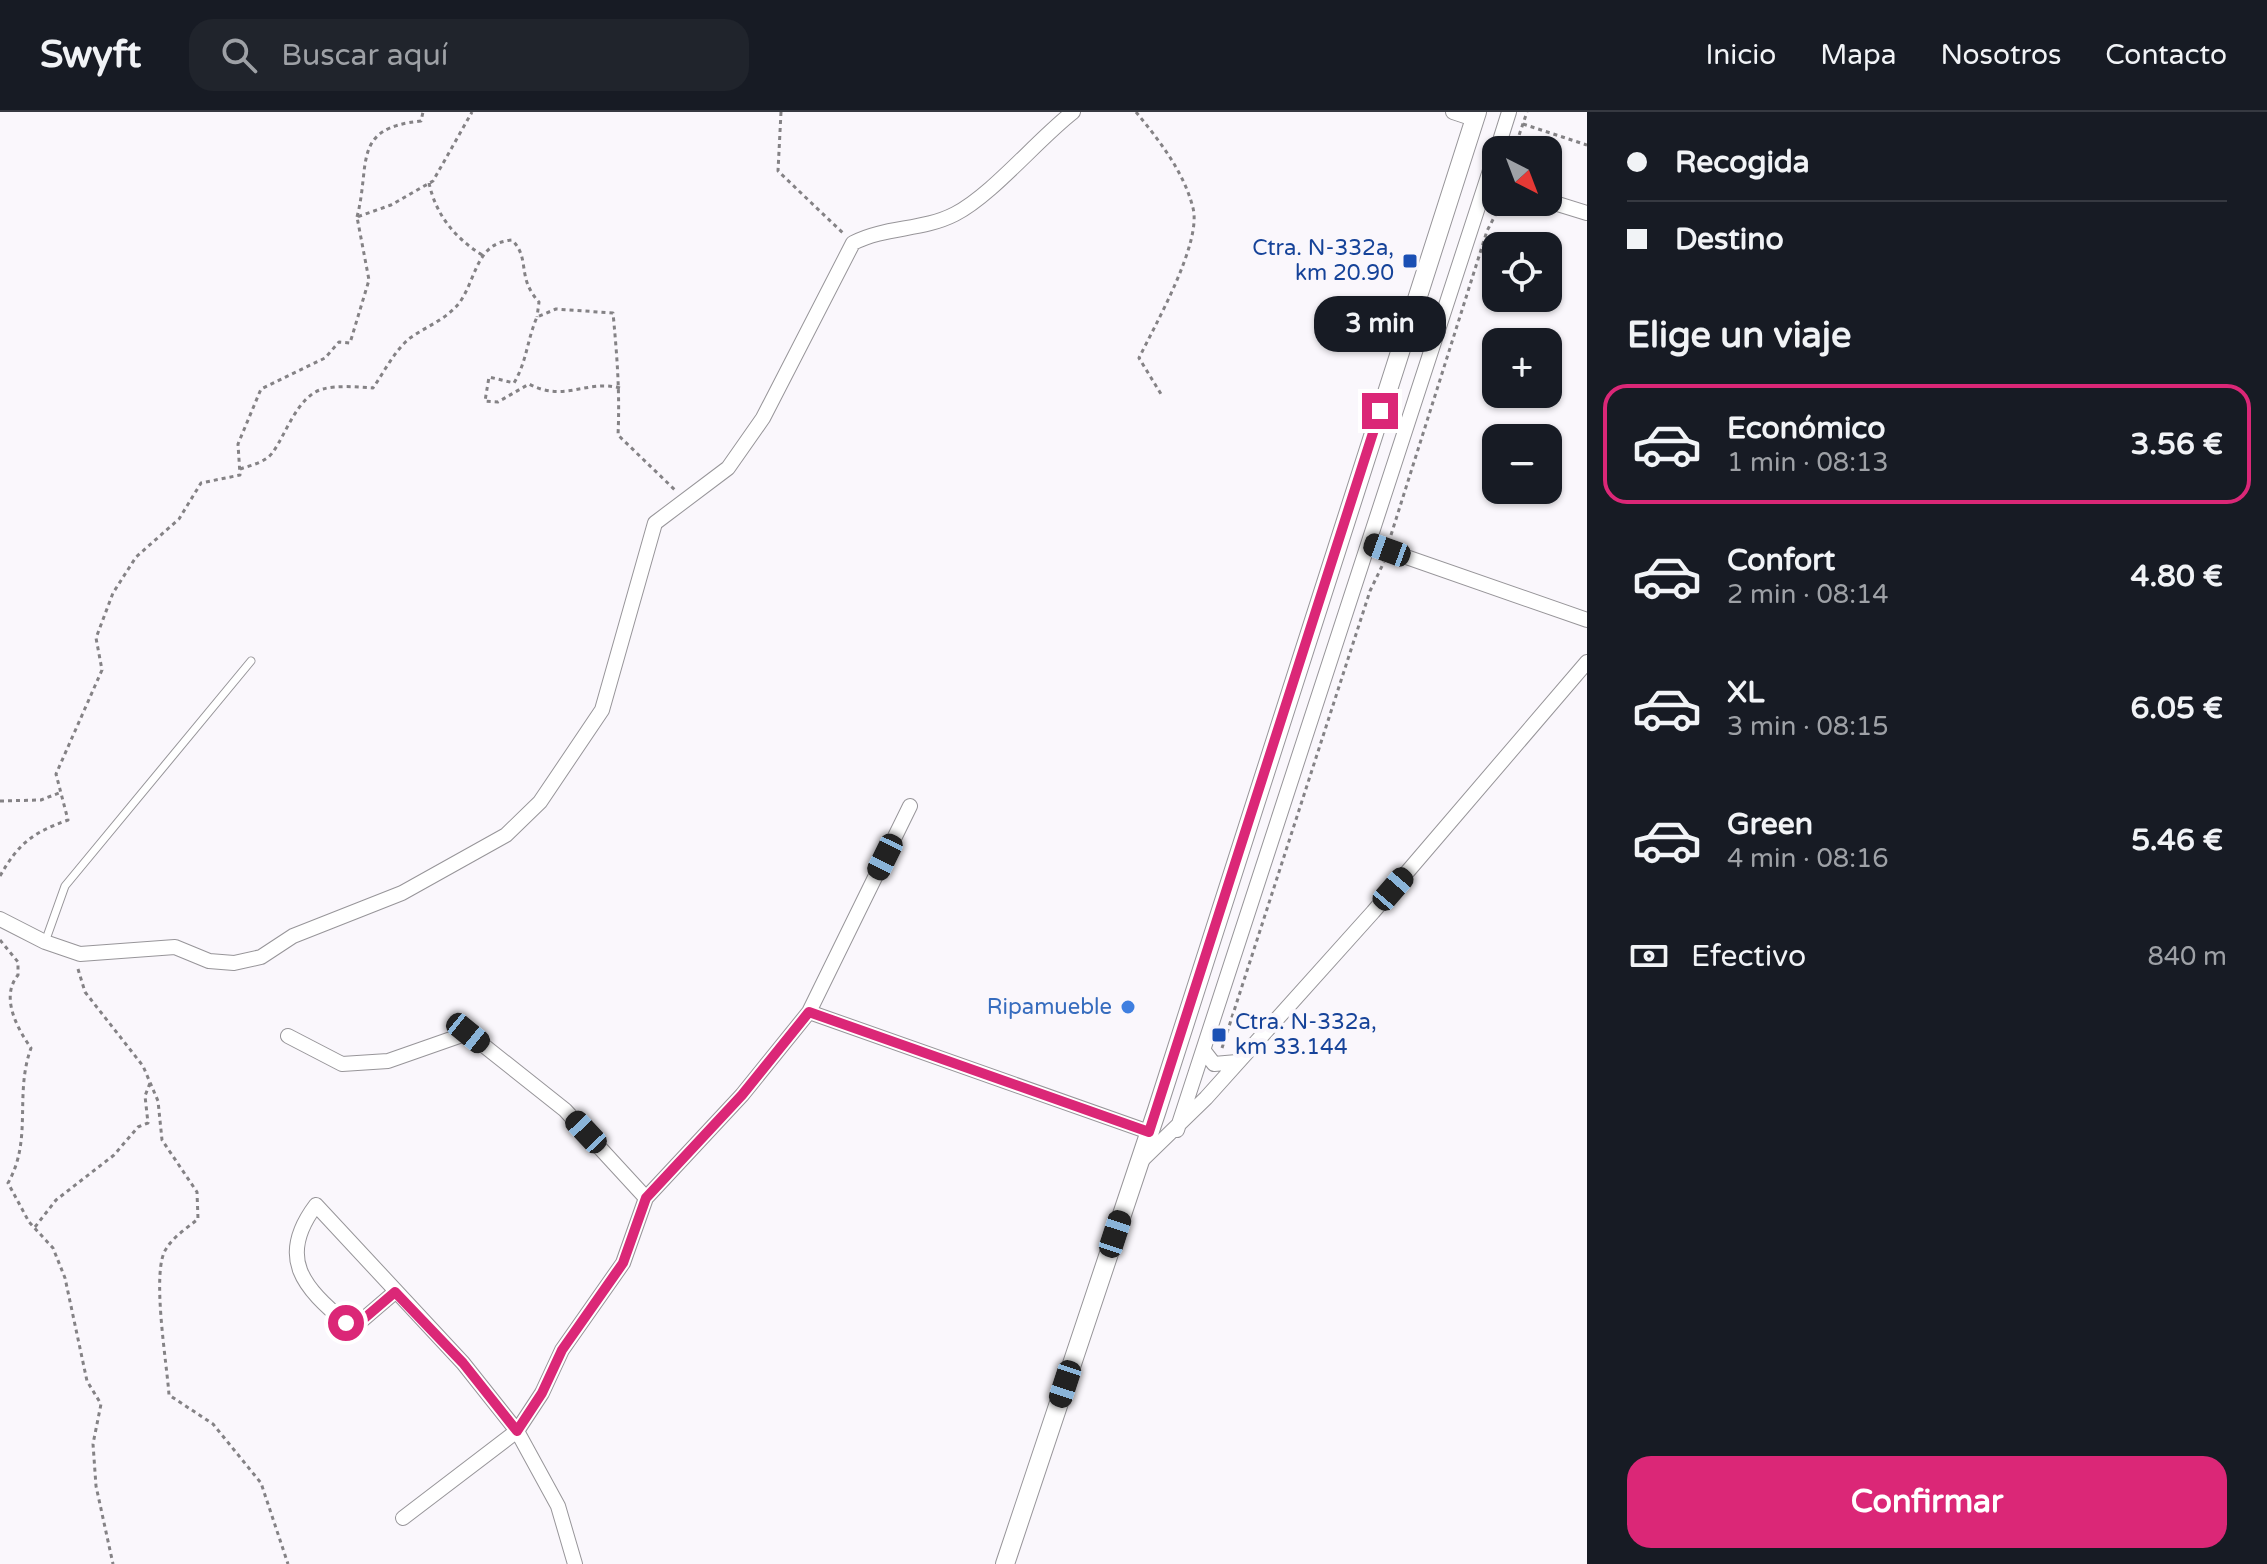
<!DOCTYPE html>
<html lang="es">
<head>
<meta charset="utf-8">
<style>
  :root { --surface:#171b24; --page:#20242c; --text:#f1f3f6; --muted:#9ea1a6; --line:#363941; --accent:#db2777 }
  body { margin:0; font-family:"Varela Round",sans-serif; background:var(--page); color:var(--text); height:100vh; display:flex; flex-direction:column; font-size:30px; white-space:nowrap }
  * { box-sizing:border-box; margin:0 }
  p { font-size:26px; color:var(--muted) }
  .icon { flex:none; width:44px; height:44px; fill:none; stroke:currentColor; stroke-width:2; stroke-linecap:round; stroke-linejoin:round }
  .map { position:relative; flex:1; overflow:hidden }
  .drawer { display:flex; flex-direction:column; background:var(--surface); width:680px }
  .drawer>* { flex:none }
  .guide { display:grid; align-content:center; height:176px; padding:0 40px; background:var(--surface) }
  .needle { width:52px; rotate:138deg }
  .tools { position:absolute; left:1482px; top:24px; display:grid; gap:16px }
  .tools a { display:grid; place-items:center; width:80px; height:80px; border-radius:16px; background:var(--surface); box-shadow:0 2px 6px #0004; font-size:40px }
  .end { position:absolute; width:36px; height:36px; margin:-18px; border:10px solid #db2777; background:#fff; box-shadow:0 0 0 4px #fff }
  .from { border-radius:50% }
  .bubble { position:absolute; height:56px; border-radius:24px; background:var(--surface); box-shadow:0 2px 6px #0004; font-size:26px; font-weight:700; line-height:56px; text-align:center }
  .car { position:absolute; width:24px; height:48px; margin:-24px -12px; border-radius:10px; box-shadow:0 0 6px 2px #0007; background:linear-gradient(#222 24%,#8ab4d8 0 40%,#222 0 76%,#8ab4d8 0 86%,#222 0) }
  .guide b { display:flex; align-items:center; gap:28px; height:76px; font-size:30px }
  .guide b+b { border-top:2px solid var(--line) }
  .guide i { width:20px; height:20px; background:var(--text) }
  ul { padding:0; list-style:none }
  li { display:flex; align-items:center; gap:24px; height:120px; margin:0 16px 12px; padding:0 24px; border:4px solid transparent; border-radius:24px }
  li div { flex:1 }
  li b { display:block; font-size:30px }
  li em { font-style:normal; font-weight:700 }
  li.selected { border-color:var(--accent) }
  li>.icon { width:72px; height:72px; stroke-width:1.5 }
  h2 { padding:0 40px; font-size:36px; line-height:96px }
  .pay { display:flex; align-items:center; gap:20px; height:88px; padding:0 40px; font-size:30px }
  .pay p { margin-inline-start:auto }
  .button { display:flex; gap:16px; margin-top:auto; padding:16px 40px }
  .button a { flex:1; height:92px; border-radius:24px; background:var(--accent); color:#fff; font-size:32px; font-weight:700; line-height:92px; text-align:center }
  header { display:flex; align-items:center; gap:48px; box-sizing:border-box; height:112px; padding:0 40px; background:var(--surface); border-bottom:2px solid var(--line) }
  header strong { font-size:38px }
  nav { display:flex; gap:44px; margin-inline-start:auto; font-size:28px }
  .search { width:560px; height:72px; background:var(--page); display:flex; align-items:center; gap:20px; box-sizing:border-box; padding:0 28px; border-radius:24px; color:var(--muted); font-size:30px }
  main { display:flex; flex:1; min-height:0 }
  .map>svg:first-child { display:block }
  .lines { fill:none; stroke-linecap:round; stroke-linejoin:round }
  .service-casing { stroke:#979599; stroke-width:9 }
  .minor-casing { stroke:#979599; stroke-width:16 }
  .secondary-casing { stroke:#979599; stroke-width:20 }
  .path { stroke:#848285; stroke-width:3; stroke-dasharray:4 4; stroke-linecap:butt }
  .service { stroke:#fff; stroke-width:7 }
  .minor { stroke:#fff; stroke-width:14 }
  .secondary { stroke:#fff; stroke-width:18 }
  .route { stroke:#db2777; stroke-width:10 }
  .transit-dot { fill:#1a4fb4; stroke:#faf7fc; stroke-width:3 }
  .shop-dot { fill:#3f7fe0; stroke:#faf7fc; stroke-width:3 }
  .labels { text-anchor:middle; dominant-baseline:central; stroke-width:8; stroke-linejoin:round; paint-order:stroke }
  .transit-label { font-size:22px; fill:#164399; stroke:#faf7fc; text-anchor:end }
  .shop-label { font-size:22px; fill:#366cbe; stroke:#faf7fc; text-anchor:end }
</style>
</head>
<body>
<header>
<strong>Swyft</strong>
<div class="search"><svg class="icon" aria-label="search" viewBox="0 0 24 24"><circle cx="10" cy="10" r="6"/><path d="M15 15l6 6"/></svg>Buscar aquí</div>
<nav><a>Inicio</a><a>Mapa</a><a>Nosotros</a><a>Contacto</a></nav>
</header>
<main>
<div class="map">
<svg width="1587" height="1452" viewBox="0 0 1587 1452">
  <rect width="100%" height="100%" fill="#faf7fc"/>
  <g class="lines">
    <defs>
      <path id="service" d="M45,830l20,-56 186,-225"/>
      <path id="minor" d="M1453,0l21,7
        M1497,38l12,-38
        M1548,89l39,12
        M1369,432l218,76
        M0,807l45,23 35,12 95,-7 34,14 25,2 27,-6 32,-21 109,-43 104,-58 34,-33 62,-92 53,-187 73,-55 35,-50 90,-175c33,-17 69,-12 102,-29 37,-19 82,-74 118,-102
        M809,900l101,-206
        M288,924l54,28 46,-3 80,-28 97,77 81,88
        M1204,939l10,13 23,-2
        M1177,1018l319,-978
        M1140,1050l66,-64 167,-186 214,-250
        M395,1180l-35,30 -14,1c-42,-35 -70,-65 -30,-118l147,158 54,68 -114,87
        M575,1452l-17,-58 -41,-75 25,-38 20,-43 61,-87 23,-65 96,-103 67,-83 340,120"/>
      <path id="secondary" d="M1005,1452l152,-454 320,-998"/>
    </defs>
    <use href="#service" class="service-casing"/>
    <use href="#minor" class="minor-casing"/>
    <use href="#secondary" class="secondary-casing"/>
    <path class="path" d="M781,0l-3,59 67,64
      M1136,0c23,28 48,60 57,96 9,35 -38,117 -54,150l22,36
      M1523,12l64,21
      M1514,38l13,-38
      M429,71c7,32 25,54 53,72
      M357,105c14,-54 -6,-89 64,-96l2,-9
      M620,276c-33,-9 -56,15 -91,-4l-31,18 -13,-1 4,-24 25,6c13,-22 13,-43 23,-66l19,-8 57,4c4,42 7,80 5,122l58,56
      M240,357c12,-4 26,-7 33,-17 13,-18 25,-57 50,-63 14,-4 35,-2 50,-1 11,-16 22,-38 37,-50 17,-12 37,-19 50,-36 17,-25 16,-59 52,-62 19,19 4,37 27,62l-2,15
      M1391,423l96,-304 15,-29
      M0,689l41,-1 18,-7
      M0,764c19,-33 32,-43 68,-56l-12,-46 46,-104 -6,-32 17,-45 23,-36 43,-38 22,-36 39,-8 -2,-31 23,-55 64,-31 14,-16 11,1 19,-63 -12,-63 34,-12 42,-24 39,-69
      M0,828l18,22v13c-18,22 -1,53 13,73 -17,47 2,91 -23,135l21,39 24,26 12,30 22,103 14,23 -8,40 3,42 17,78
      M78,857l7,23 58,74 15,35 4,39 35,52 1,27c-11,9 -25,18 -32,30 -15,22 1,115 3,146l44,29 48,59 27,81
      M1222,936l148,-457 14,-29
      M35,1115l21,-27 58,-45 24,-28 10,-4 -3,-27 5,-13"/>
    <use href="#service" class="service"/>
    <use href="#minor" class="minor"/>
    <use href="#secondary" class="secondary"/>
  </g>
  <g class="lines">
    <path class="route" d="M346,1211l14,-1 35,-30 68,71 54,68 25,-38 20,-43 61,-87 23,-65 96,-103 67,-83 340,120 231,-721"/>
  </g>
  <g class="transit-dot">
    <rect x="1402" y="141" width="16" height="16" rx="4"/>
    <rect x="1211" y="915" width="16" height="16" rx="4"/>
  </g>
  <circle class="shop-dot" cx="1128" cy="895" r="8"/>
  <g class="labels">
    <g class="transit-label">
      <text x="1394" y="136">Ctra. N-332a,<tspan x="1394" dy="25">km 20.90</tspan></text>
      <text x="1235" y="910" text-anchor="start">Ctra. N-332a,<tspan x="1235" dy="25">km 33.144</tspan></text>
    </g>
    <g class="shop-label">
      <text x="1112" y="895">Ripamueble</text>
    </g>
  </g>
</svg>
<div class="tools">
<a><svg class="needle" viewBox="-14 -14 28 28"><path d="M0-13l5 13h-10z" fill="#e53935"/><path d="M0 13l5-13h-10z" fill="#9ea1a6"/></svg></a>
<a><svg class="icon" aria-label="locate" viewBox="0 0 24 24"><circle cx="12" cy="12" r="6"/><path d="M12 2v4M12 18v4M2 12h4M18 12h4"/></svg></a>
<a>+</a>
<a>−</a>
</div>
<i class="end from" style="left:346px;top:1211px"></i>
<i class="end" style="left:1380px;top:299px"></i>
<div class="bubble" style="left:1314px;top:184px;width:132px">3 min</div>
<i class="car" style="left:1387px;top:438px;rotate:290deg"></i>
<i class="car" style="left:885px;top:745px;rotate:206deg"></i>
<i class="car" style="left:1393px;top:777px;rotate:41deg"></i>
<i class="car" style="left:468px;top:921px;rotate:129deg"></i>
<i class="car" style="left:586px;top:1020px;rotate:317deg"></i>
<i class="car" style="left:1115px;top:1122px;rotate:18deg"></i>
<i class="car" style="left:1065px;top:1272px;rotate:198deg"></i>
</div>
<section class="drawer">
<div class="guide">
<b><i class="from"></i>Recogida</b>
<b><i></i>Destino</b>
</div>
<h2>Elige un viaje</h2>
<ul>
<li class="selected"><svg class="icon" aria-label="car" viewBox="0 0 24 24"><path d="M5 17H2v-5l4-1 3-4h7l3 4 3 1v5h-3M9 17h6M6 11h13"/><circle cx="7" cy="17" r="2"/><circle cx="17" cy="17" r="2"/></svg><div><b>Económico</b><p>1 min · 08:13</p></div><em>3.56 €</em></li>
<li><svg class="icon" aria-label="car" viewBox="0 0 24 24"><path d="M5 17H2v-5l4-1 3-4h7l3 4 3 1v5h-3M9 17h6M6 11h13"/><circle cx="7" cy="17" r="2"/><circle cx="17" cy="17" r="2"/></svg><div><b>Confort</b><p>2 min · 08:14</p></div><em>4.80 €</em></li>
<li><svg class="icon" aria-label="car" viewBox="0 0 24 24"><path d="M5 17H2v-5l4-1 3-4h7l3 4 3 1v5h-3M9 17h6M6 11h13"/><circle cx="7" cy="17" r="2"/><circle cx="17" cy="17" r="2"/></svg><div><b>XL</b><p>3 min · 08:15</p></div><em>6.05 €</em></li>
<li><svg class="icon" aria-label="car" viewBox="0 0 24 24"><path d="M5 17H2v-5l4-1 3-4h7l3 4 3 1v5h-3M9 17h6M6 11h13"/><circle cx="7" cy="17" r="2"/><circle cx="17" cy="17" r="2"/></svg><div><b>Green</b><p>4 min · 08:16</p></div><em>5.46 €</em></li>
</ul>
<div class="pay"><svg class="icon" aria-label="cash" viewBox="0 0 24 24"><path d="M3 7h18v10H3z"/><circle cx="12" cy="12" r="2"/></svg>Efectivo<p>840 m</p></div>
<div class="button"><a>Confirmar</a></div>
</section>
</main>
</body>
</html>
